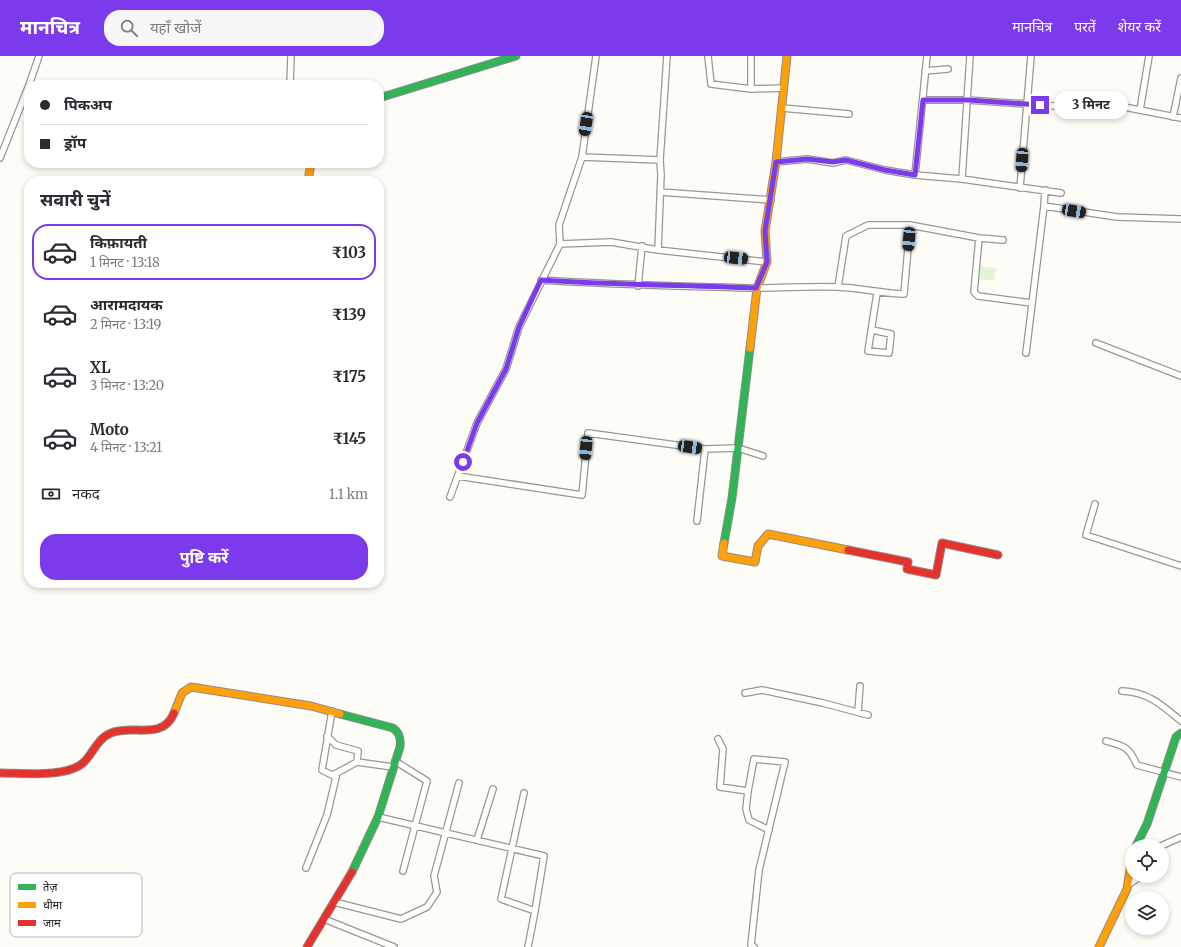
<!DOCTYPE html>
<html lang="hi">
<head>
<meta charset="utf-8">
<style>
  :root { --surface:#fff; --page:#f7f7f7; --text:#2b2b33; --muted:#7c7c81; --line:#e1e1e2; --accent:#7c3aed }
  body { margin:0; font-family:Merriweather,"Noto Sans Devanagari",serif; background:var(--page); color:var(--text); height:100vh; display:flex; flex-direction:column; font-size:15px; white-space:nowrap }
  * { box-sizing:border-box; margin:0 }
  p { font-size:13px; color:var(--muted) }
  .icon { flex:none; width:22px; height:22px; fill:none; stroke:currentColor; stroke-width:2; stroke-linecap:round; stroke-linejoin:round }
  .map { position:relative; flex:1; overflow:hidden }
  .sheet { position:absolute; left:24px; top:120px; width:360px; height:412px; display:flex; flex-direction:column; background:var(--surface); border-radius:16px; box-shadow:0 2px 6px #0003 }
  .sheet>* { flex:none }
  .banner { position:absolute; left:24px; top:24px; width:360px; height:88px; border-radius:16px; box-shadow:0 2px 6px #0003; display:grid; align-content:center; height:88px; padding:0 16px; background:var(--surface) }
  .buttons { position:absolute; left:1125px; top:783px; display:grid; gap:8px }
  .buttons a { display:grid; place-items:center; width:44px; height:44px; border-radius:50%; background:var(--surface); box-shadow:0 2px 6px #0003; font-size:20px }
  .end { position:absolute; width:18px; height:18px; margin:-9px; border:5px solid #7c3aed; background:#fff; box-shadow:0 0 0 2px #fff }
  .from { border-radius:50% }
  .bubble { position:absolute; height:28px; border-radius:14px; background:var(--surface); box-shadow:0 2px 6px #0003; font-size:13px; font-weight:700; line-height:28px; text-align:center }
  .car { position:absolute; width:12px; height:24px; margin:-12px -6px; border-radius:5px; box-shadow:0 0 3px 1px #0007; background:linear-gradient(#222 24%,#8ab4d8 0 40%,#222 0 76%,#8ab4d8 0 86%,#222 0) }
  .banner b { display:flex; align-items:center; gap:14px; height:38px; font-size:15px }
  .banner b+b { border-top:1px solid var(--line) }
  .banner i { width:10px; height:10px; background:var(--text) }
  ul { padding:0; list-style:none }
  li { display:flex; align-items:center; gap:12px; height:56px; margin:0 8px 6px; padding:0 8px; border:2px solid transparent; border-radius:16px }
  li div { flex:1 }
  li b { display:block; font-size:15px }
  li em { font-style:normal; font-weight:700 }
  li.selected { border-color:var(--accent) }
  li>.icon { width:36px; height:36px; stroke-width:1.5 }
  h2 { padding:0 16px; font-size:18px; line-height:48px }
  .pay { display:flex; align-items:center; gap:10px; height:44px; padding:0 16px; font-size:15px }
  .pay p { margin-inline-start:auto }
  .primary-button { display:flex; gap:8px; margin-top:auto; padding:8px 16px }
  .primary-button a { flex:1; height:46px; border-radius:16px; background:var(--accent); color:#fff; font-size:16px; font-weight:700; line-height:46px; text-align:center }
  header { display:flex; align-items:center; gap:24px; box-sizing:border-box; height:56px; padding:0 20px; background:var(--accent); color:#fff }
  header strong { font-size:19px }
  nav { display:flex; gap:22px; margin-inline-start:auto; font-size:14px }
  .search { width:280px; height:36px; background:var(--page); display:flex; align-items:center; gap:10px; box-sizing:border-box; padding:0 14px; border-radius:16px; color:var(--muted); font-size:15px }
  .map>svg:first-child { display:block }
  .green { fill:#e7f3d7 }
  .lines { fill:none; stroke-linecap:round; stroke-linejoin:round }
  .street-casing { stroke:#979795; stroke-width:8 }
  .fast-casing { stroke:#8e8d8b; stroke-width:9 }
  .slow-casing { stroke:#8e8d8b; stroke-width:9 }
  .jam-casing { stroke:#8e8d8b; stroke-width:9 }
  .street { stroke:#fffffe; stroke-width:5.5 }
  .fast { stroke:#30b455; stroke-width:7 }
  .slow { stroke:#ff9f0a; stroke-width:7 }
  .jam { stroke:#e5322d; stroke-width:7 }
  .route { stroke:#7c3aed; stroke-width:5 }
  .key { fill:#fff; stroke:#b8b8b8; stroke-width:1 }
  .key-label { font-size:11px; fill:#111 }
</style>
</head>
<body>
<header>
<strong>मानचित्र</strong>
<div class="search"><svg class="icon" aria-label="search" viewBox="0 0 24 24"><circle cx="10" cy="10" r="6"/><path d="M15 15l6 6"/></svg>यहाँ खोजें</div>
<nav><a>मानचित्र</a><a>परतें</a><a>शेयर करें</a></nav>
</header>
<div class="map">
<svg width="1181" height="891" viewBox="0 0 1181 891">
  <rect width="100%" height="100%" fill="#fdfcf7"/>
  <path class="green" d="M980,210l16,2 -2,13 -16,-2z"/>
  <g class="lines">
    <defs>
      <path id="street" d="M708,0l3,28 40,5 33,-1
        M927,0l-12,119 47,4 99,14
        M925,15l23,-2
        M29,29l10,-29
        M290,29l1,-29
        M751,33v-33
        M923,44h44l88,6
        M1109,48l72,14
        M782,52l67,6
        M1140,54l9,-54
        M1173,61l8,-39
        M582,101l78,3
        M0,102l29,-73
        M776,106l31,-3 26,4 13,-3 39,10 30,5
        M962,123l8,-123
        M1020,132l11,-132
        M660,136l111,8
        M1044,150l73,11 64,2
        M979,182l-5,54 4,4 54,7
        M560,188l51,-2 47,8 109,12
        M658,194l3,-75 -1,-15 7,-104
        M541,224c72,5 143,6 215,8 27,0 54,-2 82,-1 22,1 43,6 66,7l6,-69
        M638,230l4,-40
        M838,231l8,-51 22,-11h42l69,13 24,2
        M872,274l19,4 -2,19 -21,-2 9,-58
        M1096,287l85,33
        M1026,297l18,-147 1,-16
        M458,420l124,19 6,-62 117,16 33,-1 25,8
        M450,441l27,-74 29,-54 13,-42 41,-83 -1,-19 23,-68 14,-101
        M1095,448l-9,31 95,31
        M697,465l8,-72
        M1122,635c26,1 40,14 59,30
        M745,637l17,-3 61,13 45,12
        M858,656l2,-26
        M327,680l9,9 22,6 -1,11 -24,13
        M718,683l5,10 -3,38 28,4 6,-32 31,3 -26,108 -8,75 3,2
        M1106,685c19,5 23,6 31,24l44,12
        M395,705l32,20 -24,90
        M357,706l36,5
        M748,735l-2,18 3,11 20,10
        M378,761l166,39 -9,55 -34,-12 23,-106
        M477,784l16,-51
        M1161,790l20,-9
        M306,812l21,-53 9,-38 -14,-7 10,-59
        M1128,829l13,-9
        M334,846l67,17 26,-12 10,-15 -3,-16 25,-93
        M324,863l70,28
        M528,891l7,-36"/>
      <path id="fast" d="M379,42l137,-42
        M724,487l8,-45 18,-150
        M340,658l53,14c7,5 8,11 7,19l-22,70 -26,55
        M1136,790l11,-22 29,-87 5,-4"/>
      <path id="slow" d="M308,125l3,-18
        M750,292l7,-60 10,-26 -2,-31 11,-69 11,-106
        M724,487l-2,13 33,6 3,-16 10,-12 80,16
        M174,657l8,-20 9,-6 120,19 29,8
        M1099,891l28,-58 5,-33"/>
      <path id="jam" d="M848,494l60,12 -1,7 29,6 6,-32 56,12
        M0,717c21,0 68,5 84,-11 9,-9 14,-24 27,-29 22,-9 52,8 63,-20
        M307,891l45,-75"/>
    </defs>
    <use href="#street" class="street-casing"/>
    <use href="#fast" class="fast-casing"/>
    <use href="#slow" class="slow-casing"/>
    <use href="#jam" class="jam-casing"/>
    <use href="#street" class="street"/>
    <use href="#fast" class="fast"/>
    <use href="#slow" class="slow"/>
    <use href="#jam" class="jam"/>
  </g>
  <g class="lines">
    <path class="route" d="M463,406l14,-39 29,-54 13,-42 22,-47c72,5 143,5 215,8l11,-26 -2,-31 11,-69 31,-3 26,3 13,-2 39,10 30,5 8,-75h45l72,5"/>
  </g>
  <rect x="10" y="817" width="132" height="64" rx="6" class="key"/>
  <rect x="18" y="828" width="18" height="6" fill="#30b455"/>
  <rect x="18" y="846" width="18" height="6" fill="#ff9f0a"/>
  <rect x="18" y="864" width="18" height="6" fill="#e5322d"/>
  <g class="key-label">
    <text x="43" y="835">तेज़</text>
    <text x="43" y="853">धीमा</text>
    <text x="43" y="871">जाम</text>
  </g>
</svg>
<div class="buttons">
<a><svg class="icon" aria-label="locate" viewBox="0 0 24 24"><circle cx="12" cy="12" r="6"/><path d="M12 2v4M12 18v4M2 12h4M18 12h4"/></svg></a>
<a><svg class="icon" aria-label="layers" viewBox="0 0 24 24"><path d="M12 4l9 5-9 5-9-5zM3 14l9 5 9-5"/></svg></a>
</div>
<i class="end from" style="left:463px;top:406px"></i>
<i class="end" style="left:1040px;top:49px"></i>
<div class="bubble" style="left:1054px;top:35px;width:74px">3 मिनट</div>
<i class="car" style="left:586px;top:68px;rotate:189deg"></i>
<i class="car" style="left:1022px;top:104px;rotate:184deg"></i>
<i class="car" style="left:1074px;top:155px;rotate:99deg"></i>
<i class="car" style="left:909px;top:183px;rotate:185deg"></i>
<i class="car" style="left:736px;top:202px;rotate:96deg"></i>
<i class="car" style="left:690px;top:391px;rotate:98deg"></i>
<i class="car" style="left:586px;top:392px;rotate:185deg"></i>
<div class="banner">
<b><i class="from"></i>पिकअप</b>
<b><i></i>ड्रॉप</b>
</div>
<section class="sheet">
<h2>सवारी चुनें</h2>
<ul>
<li class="selected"><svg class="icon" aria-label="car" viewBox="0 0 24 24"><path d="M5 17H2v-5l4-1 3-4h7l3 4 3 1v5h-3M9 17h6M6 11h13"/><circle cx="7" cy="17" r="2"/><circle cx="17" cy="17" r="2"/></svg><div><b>किफ़ायती</b><p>1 मिनट · 13:18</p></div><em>₹103</em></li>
<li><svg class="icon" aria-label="car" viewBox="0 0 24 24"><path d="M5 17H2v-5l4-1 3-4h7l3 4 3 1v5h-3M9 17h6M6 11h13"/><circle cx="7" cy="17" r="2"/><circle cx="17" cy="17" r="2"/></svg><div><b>आरामदायक</b><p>2 मिनट · 13:19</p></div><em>₹139</em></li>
<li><svg class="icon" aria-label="car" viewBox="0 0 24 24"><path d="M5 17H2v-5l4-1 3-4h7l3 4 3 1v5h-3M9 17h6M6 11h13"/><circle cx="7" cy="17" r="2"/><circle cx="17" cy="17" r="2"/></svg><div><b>XL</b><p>3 मिनट · 13:20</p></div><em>₹175</em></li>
<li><svg class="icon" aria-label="car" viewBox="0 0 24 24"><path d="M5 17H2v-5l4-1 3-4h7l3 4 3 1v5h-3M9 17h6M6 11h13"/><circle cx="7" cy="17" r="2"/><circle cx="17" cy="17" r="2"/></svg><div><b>Moto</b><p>4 मिनट · 13:21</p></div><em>₹145</em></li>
</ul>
<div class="pay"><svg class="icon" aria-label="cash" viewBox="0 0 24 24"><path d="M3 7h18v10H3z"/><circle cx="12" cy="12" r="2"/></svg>नकद<p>1.1 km</p></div>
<div class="primary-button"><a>पुष्टि करें</a></div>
</section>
</div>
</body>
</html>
